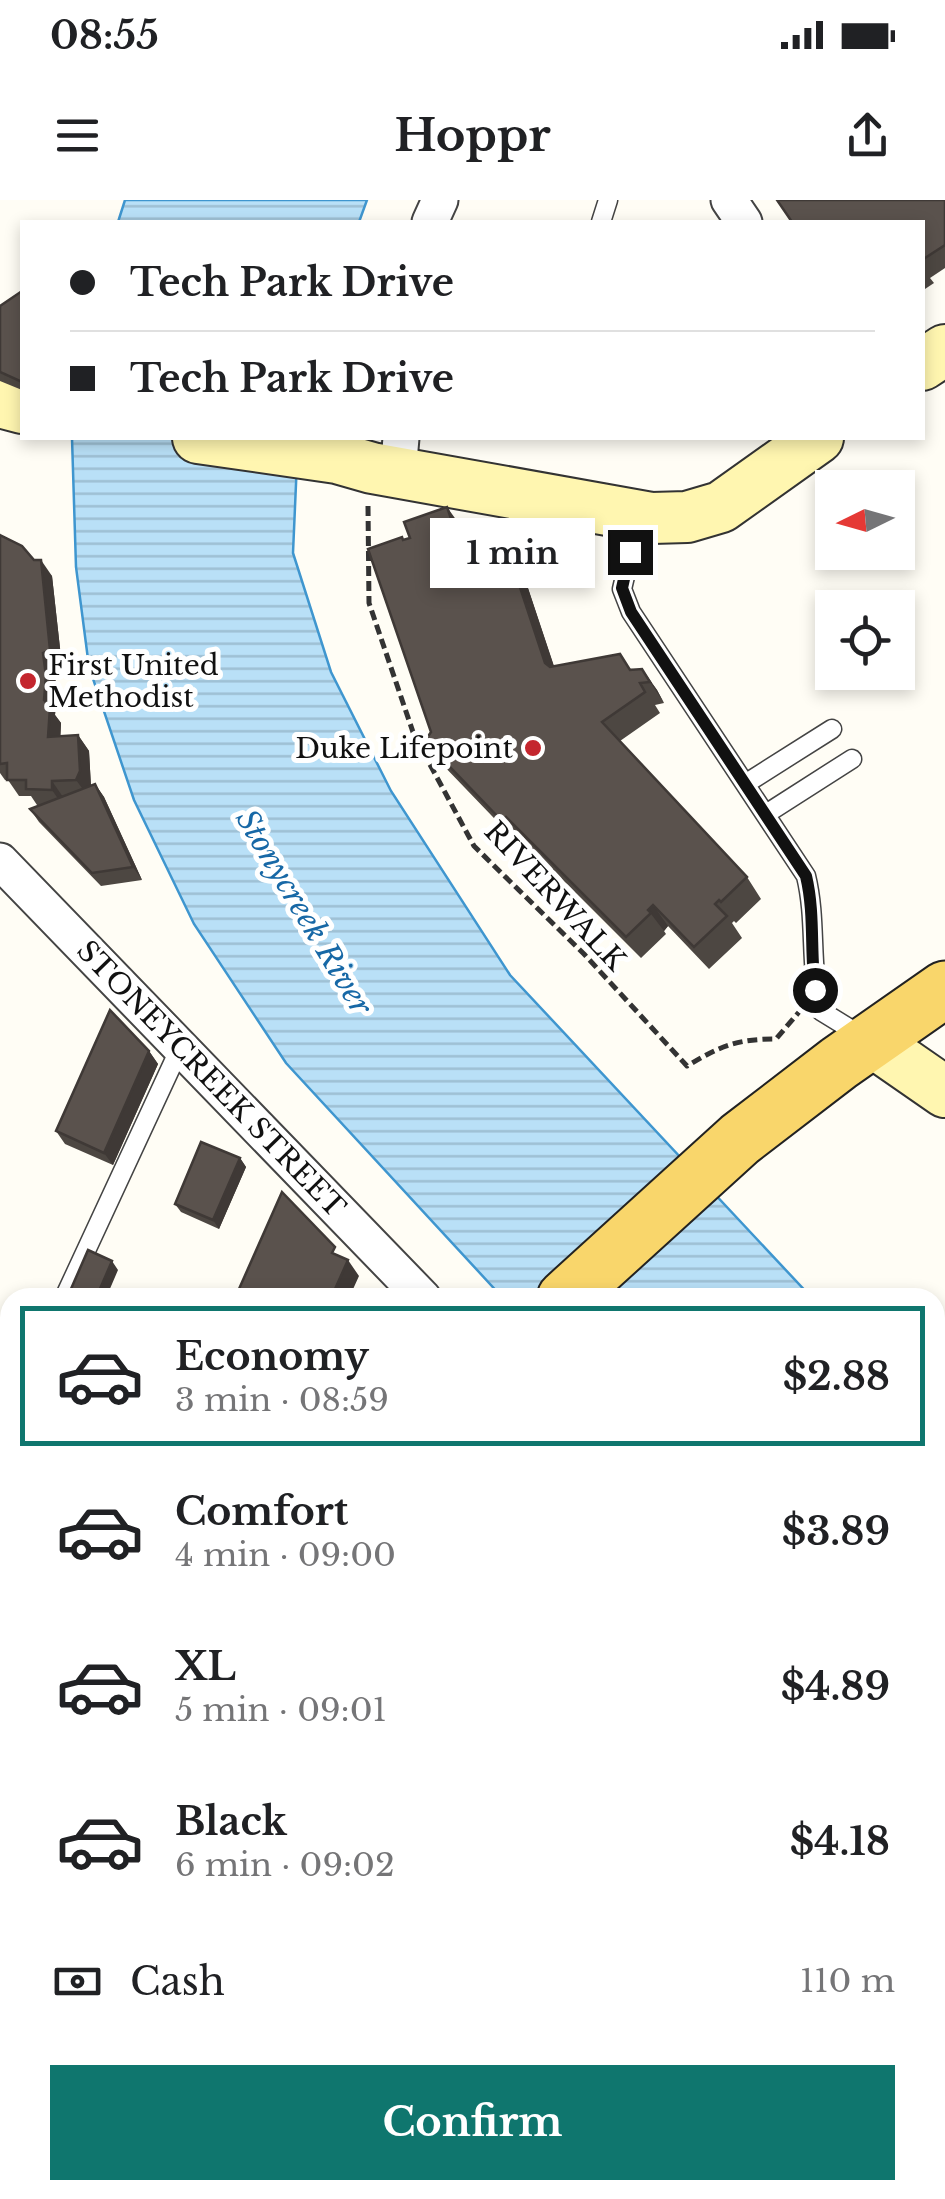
<!DOCTYPE html>
<html lang="en">
<head>
<meta charset="utf-8">
<style>
  :root { --surface:#fff; --page:#f6f6f6; --text:#202124; --muted:#757577; --line:#e0e0e0; --accent:#0f766e }
  body { margin:0; font-family:"Libre Baskerville",serif; background:var(--page); color:var(--text); height:100vh; display:flex; flex-direction:column; font-size:38px; white-space:nowrap }
  * { box-sizing:border-box; margin:0 }
  p { font-size:32px; color:var(--muted) }
  .icon { flex:none; width:55px; height:55px; fill:none; stroke:currentColor; stroke-width:2; stroke-linecap:round; stroke-linejoin:round }
  .map { position:relative; flex:1; overflow:hidden }
  .side { position:absolute; left:0px; top:1088px; width:945px; height:912px; display:flex; flex-direction:column; background:var(--surface); border-radius:30px 30px 0 0; box-shadow:0 5px 15px #0003 }
  .side>* { flex:none }
  .top-card { position:absolute; left:20px; top:20px; width:905px; height:220px; border-radius:0px; box-shadow:0 5px 15px #0003; display:grid; align-content:center; height:220px; padding:0 50px; background:var(--surface) }
  .needle { width:65px; rotate:265deg }
  .buttons { position:absolute; left:815px; top:270px; display:grid; gap:20px }
  .buttons a { display:grid; place-items:center; width:100px; height:100px; border-radius:0px; background:var(--surface); box-shadow:0 5px 15px #0003; font-size:50px }
  .end { position:absolute; width:45px; height:45px; margin:-22px; border:12px solid #111; background:#fff; box-shadow:0 0 0 5px #fff }
  .from { border-radius:50% }
  .bubble { position:absolute; height:70px; border-radius:0px; background:var(--surface); box-shadow:0 5px 15px #0003; font-size:32px; font-weight:700; line-height:70px; text-align:center }
  .top-card b { display:flex; align-items:center; gap:35px; height:95px; font-size:38px }
  .top-card b+b { border-top:2px solid var(--line) }
  .top-card i { width:25px; height:25px; background:var(--text) }
  ul { padding:18px 0 0; list-style:none }
  li { display:flex; align-items:center; gap:30px; height:140px; margin:0 20px 15px; padding:0 30px; border:5px solid transparent; border-radius:0px }
  li div { flex:1 }
  li b { display:block; font-size:38px }
  li em { font-style:normal; font-weight:700 }
  li.selected { border-color:var(--accent) }
  li>.icon { width:90px; height:90px; stroke-width:1.5 }
  .pay { display:flex; align-items:center; gap:25px; height:110px; padding:0 50px; font-size:38px }
  .pay p { margin-inline-start:auto }
  .primary-button { display:flex; gap:20px; margin-top:auto; padding:20px 50px }
  .primary-button a { flex:1; height:115px; border-radius:0px; background:var(--accent); color:#fff; font-size:40px; font-weight:700; line-height:115px; text-align:center }
  .status { display:flex; justify-content:space-between; align-items:center; height:70px; padding:0 50px; background:var(--surface); direction:ltr }
  .status svg { height:28px; fill:currentColor }
  header { display:flex; justify-content:space-between; align-items:center; height:130px; padding:0 50px; background:var(--surface); font-size:45px; font-weight:700 }
  .map>svg:first-child { display:block }
  .water { fill:url(#water-rules); stroke:#3f96cf; stroke-width:2.5 }
  .lines { fill:none; stroke-linecap:round; stroke-linejoin:round }
  .lane-casing { stroke:#444; stroke-width:21 }
  .street-casing { stroke:#444; stroke-width:39 }
  .secondary-casing { stroke:#333; stroke-width:54 }
  .primary-casing { stroke:#222; stroke-width:59 }
  .highway-casing { stroke:#222; stroke-width:59 }
  .path { stroke:#333; stroke-width:5; stroke-dasharray:10 5; stroke-linecap:butt }
  .lane { stroke:#fff; stroke-width:18 }
  .street { stroke:#fff; stroke-width:35 }
  .secondary { stroke:#fff6b0; stroke-width:50 }
  .primary { stroke:#f9d66b; stroke-width:55 }
  .highway { stroke:#f5a25d; stroke-width:55 }
  .wall { fill:#4d4742 }
  .shaded-wall { fill:#3f3936 }
  .building { fill:#5a524d; stroke:#3f3936; stroke-width:2.5 }
  .route { stroke:#111; stroke-width:12 }
  .poi-dot { fill:#c4262e; stroke:#fff; stroke-width:4 }
  .labels { text-anchor:middle; dominant-baseline:central; stroke-width:10; stroke-linejoin:round; paint-order:stroke }
  .poi-label { font-size:28px; fill:#111; stroke:#fff; text-anchor:start }
  .street-label { font-size:28px; fill:#111; stroke:#fff }
  .water-label { font-size:30px; font-style:italic; fill:#1768a6; stroke:#fff }
</style>
</head>
<body>
<div class="status"><b>08:55</b><svg viewBox="0 0 49 12"><path d="M0 12V9h3v3zM5 12V6h3v6zM10 12V3h3v9zM15 12V0h3v12zM26 1h20v11H26zM47 4h2v5h-2z"/></svg></div>
<header><svg class="icon" aria-label="menu" viewBox="0 0 24 24"><path d="M4 6h16M4 12h16M4 18h16"/></svg>Hoppr<svg class="icon" aria-label="share" viewBox="0 0 24 24"><path d="M12 15V3M7 8l5-5 5 5M5 13v7h14v-7"/></svg></header>
<div class="map">
<svg width="945" height="1999" viewBox="0 0 945 1999">
  <defs>
    <pattern id="water-rules" width="6" height="5" patternUnits="userSpaceOnUse" patternTransform="scale(2.5)"><rect width="6" height="5" fill="#b9e0f7"/><path d="M0 2.5h6" fill="none" stroke="#9ebfd3"/></pattern>
  </defs>
  <rect width="100%" height="100%" fill="#fffdf5"/>
  <path class="water" d="M125,0h242l-8,22h-241z
    M72,238h226l-5,115 38,119 60,119 119,184 301,322h-309l-216,-234 -92,-139 -60,-124 -45,-133 -13,-100z
    M935,1223l10,10v665l-10,17z
    M518,1990h309l-14,9h-311z"/>
  <g class="lines">
    <defs>
      <path id="lane" d="M601,22l7,-22
        M639,317l-17,72 9,23 175,264c11,45 3,90 15,135l44,27
        M745,584l87,-55
        M766,614l86,-55
        M64,1098l116,-250
        M0,1630l10,5"/>
      <path id="street" d="M729,0l15,22
        M430,22l10,-22
        M398,272l3,-34
        M0,661l423,437"/>
      <path id="secondary" d="M922,165l23,-15
        M0,202l22,6
        M198,238l139,20 35,10 280,50 35,-1 34,-10 97,-69
        M870,840l75,52
        M0,1146l10,4"/>
      <path id="primary" d="M565,1098l175,-159 99,-76 106,-74
        M115,1999l4,-9"/>
      <path id="highway" d="M935,1879l10,-3
        M935,1919l10,-1
        M206,1999l17,-9
        M297,1999l17,-9"/>
    </defs>
    <use href="#lane" class="lane-casing"/>
    <use href="#street" class="street-casing"/>
    <use href="#secondary" class="secondary-casing"/>
    <use href="#primary" class="primary-casing"/>
    <use href="#highway" class="highway-casing"/>
    <path class="path" d="M368,306l1,97 45,132 60,111 110,108 103,112c33,-20 50,-27 89,-27l23,-27"/>
    <use href="#lane" class="lane"/>
    <use href="#street" class="street"/>
    <use href="#secondary" class="secondary"/>
    <use href="#primary" class="primary"/>
    <use href="#highway" class="highway"/>
  </g>
  <path class="wall" d="M945,0v68l-15,10 4,5 -12,8v-69z
    M22,91v99l-22,-9v-75z
    M462,328l10,29 49,10 33,100 88,2 15,21 7,13 -9,2 5,8 -40,28 127,136 14,22 -25,24 -2,-2 -2,2 10,15 -33,31 -41,-43 -4,5 2,3 -25,24 -120,-120 -4,4 -77,-80 -15,-21 6,-9 -27,-192z
    M0,335l52,41 10,90 -8,3 3,23 -2,23 6,8 -1,13 18,-1 11,16 2,35 4,-2 9,13 38,83 -41,6 -62,-64 -9,-13 11,-4h-4l-6,-9h-12l-11,-16h-3l-5,-7z
    M149,851l9,13 -45,101 -48,-21 -9,-13z
    M240,958l6,9 -27,62 -38,-17 -6,-8z
    M10,1311v58l-10,-13v-23z
    M0,1674l10,4v300l-10,-4z"/>
  <path class="shaded-wall" d="M447,307l15,21 19,56 -15,-21z
    M506,345l15,22 39,117 -15,-21z
    M41,360l11,16 10,90 -12,-16z
    M43,453l11,16 3,23 -2,23 6,8 -1,30 -12,-16 -4,-37z
    M642,469l15,21 7,13 -14,-21z
    M78,535l11,16 2,36 -3,9 -12,-16z
    M52,581l11,16v9l-11,-16z
    M95,584l9,13 38,83 -9,-13z
    M653,705l15,21 -4,5 -16,-21z
    M149,851l9,13 -45,101 -9,-12z
    M240,958l6,9 -27,62 -6,-9z
    M348,1060l11,16 -10,22h-18z
    M112,1061l6,9 -12,28h-10z"/>
  <path class="building" d="M777,0h168v45l-23,15v-38h-130z
    M22,91v91l-22,-10v-66z
    M447,307l19,56 6,-3 -1,-3 35,-12 39,118 5,4 70,-13 10,16 12,-1 8,13 -10,1 5,9 -43,30 145,155 -26,25 -2,-2 -4,4 12,12 -33,31 -41,-42 -5,5 3,3 -25,24 -120,-120 -4,4 -77,-80 6,-9 -63,-183 34,-12 1,3 7,-2 -6,-16z
    M0,335l22,11 12,14h7l9,90 -7,3 3,23 -2,24 6,7 -2,30 30,-2 2,36 -4,9 -24,1v9l-26,-1v-9h-19v-17l-7,1z
    M95,584l38,83 -41,6 -62,-64z
    M110,810l39,41 -45,102 -48,-22z
    M201,942l39,16 -27,62 -38,-16z
    M282,992l53,55 -3,6 16,7 -17,38h-96z
    M88,1050l24,11 -16,37h-29z
    M10,1311v43l-10,-4v-17z
    M0,1674l10,4v289l-10,-4z"/>
  <g class="lines">
    <path class="route" d="M630,352l-8,36 9,24 175,264c9,38 4,75 9,114"/>
  </g>
  <g class="poi-dot">
    <circle cx="28" cy="481" r="10"/>
    <circle cx="533" cy="548" r="10"/>
  </g>
  <g class="labels">
    <g class="poi-label">
      <text x="48" y="465">First United<tspan x="48" dy="32">Methodist</tspan></text>
      <text x="513" y="548" text-anchor="end">Duke Lifepoint</text>
    </g>
    <g class="street-label">
      <text transform="translate(555 696) rotate(47)">RIVERWALK</text>
      <text transform="translate(211 879) rotate(46)">STONEYCREEK STREET</text>
    </g>
    <g class="water-label">
      <text transform="translate(304 712) rotate(59)">Stonycreek River</text>
    </g>
  </g>
</svg>
<div class="buttons">
<a><svg class="needle" viewBox="-14 -14 28 28"><path d="M0-13l5 13h-10z" fill="#e53935"/><path d="M0 13l5-13h-10z" fill="#757577"/></svg></a>
<a><svg class="icon" aria-label="locate" viewBox="0 0 24 24"><circle cx="12" cy="12" r="6"/><path d="M12 2v4M12 18v4M2 12h4M18 12h4"/></svg></a>
</div>
<i class="end from" style="left:815px;top:790px"></i>
<i class="end" style="left:630px;top:352px"></i>
<div class="bubble" style="left:430px;top:318px;width:165px">1 min</div>
<div class="top-card">
<b><i class="from"></i>Tech Park Drive</b>
<b><i></i>Tech Park Drive</b>
</div>
<section class="side">
<ul>
<li class="selected"><svg class="icon" aria-label="car" viewBox="0 0 24 24"><path d="M5 17H2v-5l4-1 3-4h7l3 4 3 1v5h-3M9 17h6M6 11h13"/><circle cx="7" cy="17" r="2"/><circle cx="17" cy="17" r="2"/></svg><div><b>Economy</b><p>3 min · 08:59</p></div><em>$2.88</em></li>
<li><svg class="icon" aria-label="car" viewBox="0 0 24 24"><path d="M5 17H2v-5l4-1 3-4h7l3 4 3 1v5h-3M9 17h6M6 11h13"/><circle cx="7" cy="17" r="2"/><circle cx="17" cy="17" r="2"/></svg><div><b>Comfort</b><p>4 min · 09:00</p></div><em>$3.89</em></li>
<li><svg class="icon" aria-label="car" viewBox="0 0 24 24"><path d="M5 17H2v-5l4-1 3-4h7l3 4 3 1v5h-3M9 17h6M6 11h13"/><circle cx="7" cy="17" r="2"/><circle cx="17" cy="17" r="2"/></svg><div><b>XL</b><p>5 min · 09:01</p></div><em>$4.89</em></li>
<li><svg class="icon" aria-label="car" viewBox="0 0 24 24"><path d="M5 17H2v-5l4-1 3-4h7l3 4 3 1v5h-3M9 17h6M6 11h13"/><circle cx="7" cy="17" r="2"/><circle cx="17" cy="17" r="2"/></svg><div><b>Black</b><p>6 min · 09:02</p></div><em>$4.18</em></li>
</ul>
<div class="pay"><svg class="icon" aria-label="cash" viewBox="0 0 24 24"><path d="M3 7h18v10H3z"/><circle cx="12" cy="12" r="2"/></svg>Cash<p>110 m</p></div>
<div class="primary-button"><a>Confirm</a></div>
</section>
</div>
</body>
</html>
